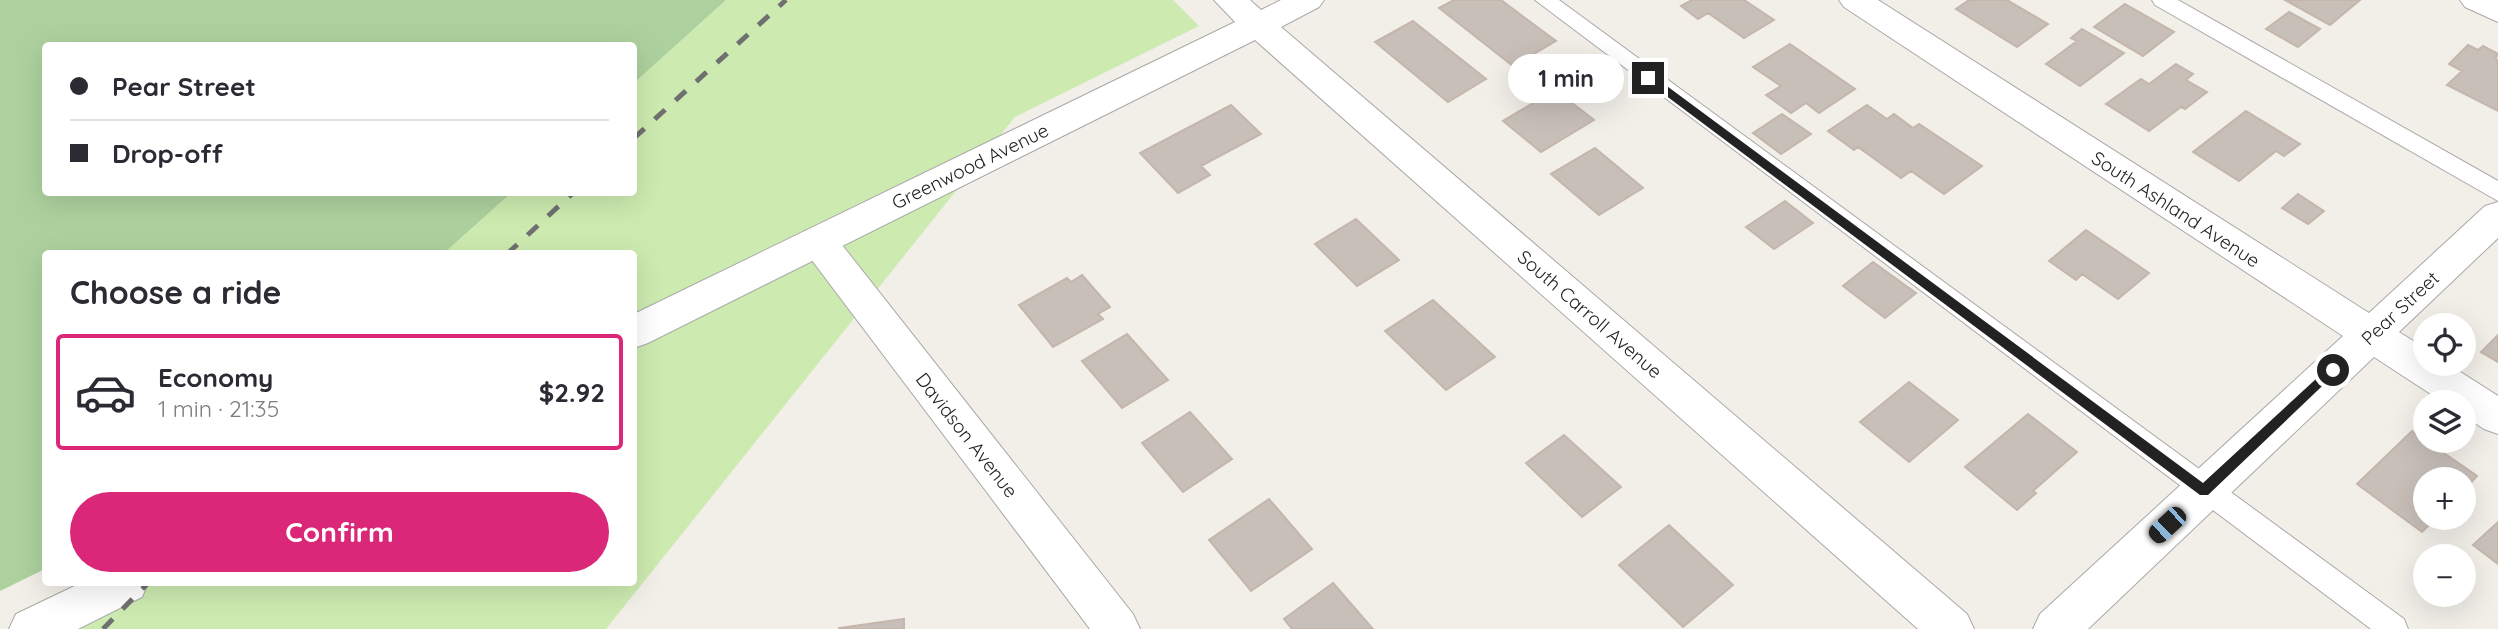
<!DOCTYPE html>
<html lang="en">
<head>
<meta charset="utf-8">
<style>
  :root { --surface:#fff; --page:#f7f7f7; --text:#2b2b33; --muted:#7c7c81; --line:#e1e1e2; --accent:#db2777 }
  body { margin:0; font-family:Quicksand,sans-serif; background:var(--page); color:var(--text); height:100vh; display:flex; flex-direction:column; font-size:26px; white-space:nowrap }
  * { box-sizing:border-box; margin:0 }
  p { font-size:23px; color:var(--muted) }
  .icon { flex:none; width:38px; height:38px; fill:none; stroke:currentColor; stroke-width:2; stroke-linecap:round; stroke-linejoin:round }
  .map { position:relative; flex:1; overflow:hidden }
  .panel { position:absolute; left:42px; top:250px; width:595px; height:336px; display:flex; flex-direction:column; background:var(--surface); border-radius:7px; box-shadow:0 7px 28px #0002 }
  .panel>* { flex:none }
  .guide { position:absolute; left:42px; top:42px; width:595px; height:154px; border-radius:7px; box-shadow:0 7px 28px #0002; display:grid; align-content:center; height:154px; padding:0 28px; background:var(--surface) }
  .controls { position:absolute; left:2413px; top:313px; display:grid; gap:14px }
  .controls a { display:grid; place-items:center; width:63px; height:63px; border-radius:50%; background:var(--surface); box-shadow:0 7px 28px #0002; font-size:35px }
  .end { position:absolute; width:32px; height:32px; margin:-16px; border:9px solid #222; background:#fff; box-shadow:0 0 0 4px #fff }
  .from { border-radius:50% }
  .bubble { position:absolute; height:49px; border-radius:24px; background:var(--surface); box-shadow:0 7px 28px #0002; font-size:23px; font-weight:700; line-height:49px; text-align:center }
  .car { position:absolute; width:21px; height:42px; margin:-21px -10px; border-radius:9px; box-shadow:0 0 5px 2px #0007; background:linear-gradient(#222 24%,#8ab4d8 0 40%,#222 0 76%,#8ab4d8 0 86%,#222 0) }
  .guide b { display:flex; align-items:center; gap:24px; height:66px; font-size:26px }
  .guide b+b { border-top:2px solid var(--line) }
  .guide i { width:18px; height:18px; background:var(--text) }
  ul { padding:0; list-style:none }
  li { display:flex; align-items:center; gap:21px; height:116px; margin:0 14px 10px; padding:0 14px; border:4px solid transparent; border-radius:7px }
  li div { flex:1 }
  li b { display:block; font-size:26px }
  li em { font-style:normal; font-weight:700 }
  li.selected { border-color:var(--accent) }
  li>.icon { width:63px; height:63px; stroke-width:1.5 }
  h2 { padding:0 28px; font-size:32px; line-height:84px }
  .primary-button { display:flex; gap:14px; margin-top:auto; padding:14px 28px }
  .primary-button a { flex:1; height:80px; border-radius:42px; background:var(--accent); color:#fff; font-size:28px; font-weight:700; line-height:80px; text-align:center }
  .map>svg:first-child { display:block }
  .grass { fill:#cdebb0 }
  .forest { fill:#add19e }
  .building { fill:#c7bfb8; stroke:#c4b6ab; stroke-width:2 }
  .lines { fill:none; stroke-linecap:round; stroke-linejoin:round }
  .service-casing { stroke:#a9a9a9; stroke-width:2 }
  .minor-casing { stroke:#a9a9a9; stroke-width:2 }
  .tertiary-casing { stroke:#a9a9a9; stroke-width:2 }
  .service { fill:#fff; fill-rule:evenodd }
  .minor { fill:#fff; fill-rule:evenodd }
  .tertiary { fill:#fff; fill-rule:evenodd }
  .rail { stroke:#707070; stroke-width:5; stroke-dasharray:14 14; stroke-linecap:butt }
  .route { fill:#222 }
  .labels { text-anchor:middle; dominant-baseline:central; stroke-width:6; stroke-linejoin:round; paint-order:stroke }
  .street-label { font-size:19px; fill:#222; stroke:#fff }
</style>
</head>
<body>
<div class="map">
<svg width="2498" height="629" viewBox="0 0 2498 629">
  <rect width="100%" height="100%" fill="#f2efe9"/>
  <path class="grass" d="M726,0h447l26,26 -184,91 -409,512h-570l47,-46h551v-329h-191l68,-61 123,-1v-109z"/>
  <path class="forest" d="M0,0h726l-92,83v-37h-588v146l465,1 -68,61h-397l-1,315 -45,22z"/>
  <path class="building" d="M1454,0h47l55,41 -43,25 -74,-58z
    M1692,0h52l30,20 -30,18 -36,-25 -10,6 -17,-13z
    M1969,0h38l41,24 -31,23 -61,-38z
    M2285,0h75l-30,25z
    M2125,4l49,28 -31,24 -49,-29z
    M2289,12l31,17 -22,18 -32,-18z
    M1413,21l73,58 -38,23 -73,-60z
    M2082,29l42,24 -44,33 -34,-22 31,-23 -6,-3z
    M1790,44l65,45 -36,24 -13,-10 -15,10 -25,-18 15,-9 -28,-19z
    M2468,45l10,5 5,-4 15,8 -3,5 3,1v51l-51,-26 15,-14 -13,-7z
    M2176,64l17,10 -7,6 21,12 -22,17 -4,-2 -32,24 -43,-27 35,-25 8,5z
    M1555,90l39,30 -53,32 -38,-31z
    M1231,105l30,29 -60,32 9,9 -32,18 -38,-40z
    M1867,105l20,14 7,-5 19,14 6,-4 63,42 -38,28 -33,-23 -10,7 -43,-31 -4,3 -26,-19z
    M2246,111l54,33 -16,12 -8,-5 -37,30 -46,-29z
    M1782,114l29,20 -30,20 -28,-21z
    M1595,148l48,40 -44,27 -48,-41z
    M2298,194l26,17 -16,13 -26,-16z
    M1785,201l28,22 -39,26 -28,-22z
    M1356,219l43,41 -42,26 -42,-42z
    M2086,230l63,43 -31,26 -36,-25 -6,6 -27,-19z
    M1873,262l43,31 -31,25 -42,-32z
    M1082,275l28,32 -12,7 5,5 -50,28 -34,-42 48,-27 4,4z
    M1433,300l62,57 -49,33 -61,-59z
    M1127,334l41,46 -46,28 -40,-47z
    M2498,335v27l-17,-10z
    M1909,382l49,38 -49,42 -49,-40z
    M1190,412l42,47 -49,33 -41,-49z
    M2028,414l49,38 -44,39 3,2 -19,17 -52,-43z
    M2412,431l65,45 -13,14v-10h-38v38h10l-14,14 -65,-48z
    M1564,435l57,52 -39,30 -56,-54z
    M1269,499l43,50 -61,42 -42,-51z
    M2498,522v42l-25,-19z
    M1669,525l64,60 -50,42 -64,-62z
    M1333,583l40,46h-81l-8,-10z
    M904,619v10h-65v-1z"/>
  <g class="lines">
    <defs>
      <path id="service" d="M1535,0h24l845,619 4,10h-37z
        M2152,0h26l320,181v20l-343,-196z"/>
      <path id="minor" d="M1839,0h39l491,313 116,-107 13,-4v36l-99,94 27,17v15h22l50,32v38l-14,-5 -20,-13v-14h-21l-69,-45 -286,272h-55l7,-15 303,-278 -499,-329z
        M2460,0h38v22l-33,-15z
        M818,227l13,4 302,383 7,15h-50l-285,-378 -5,-10 5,-10z"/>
      <path id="tertiary" d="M1214,0h36l11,10 20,-10h43l-5,7 -38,20 686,587 7,15h-56l-663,-589 -607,303 -14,5v-34l601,-292z
        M81,583h67l-6,14 -64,32h-69l7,-15z"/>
    </defs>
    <use href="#service" class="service-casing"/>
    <use href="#minor" class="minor-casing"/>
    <use href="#tertiary" class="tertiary-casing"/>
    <use href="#service" class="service"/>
    <use href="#minor" class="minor"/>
    <use href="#tertiary" class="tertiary"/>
    <path class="rail" d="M634,138l152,-138
      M507,254l67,-62
      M103,629l45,-46"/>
  </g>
  <path class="route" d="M1645,75h7l551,408 126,-116 4,-2 6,5 -131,125h-8l-555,-415z"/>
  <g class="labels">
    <g class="street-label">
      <text transform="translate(970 166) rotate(-26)">Greenwood Avenue</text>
      <text transform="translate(2176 209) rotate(33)">South Ashland Avenue</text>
      <text transform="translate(2400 308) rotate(-43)">Pear Street</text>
      <text transform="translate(1590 314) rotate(41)">South Carroll Avenue</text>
      <text transform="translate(967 435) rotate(52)">Davidson Avenue</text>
    </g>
  </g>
</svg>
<div class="controls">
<a><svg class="icon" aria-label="locate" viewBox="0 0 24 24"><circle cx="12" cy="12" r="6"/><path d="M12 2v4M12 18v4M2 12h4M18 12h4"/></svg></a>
<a><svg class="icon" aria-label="layers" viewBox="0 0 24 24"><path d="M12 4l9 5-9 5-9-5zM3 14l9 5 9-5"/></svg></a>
<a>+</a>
<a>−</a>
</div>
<i class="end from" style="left:2333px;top:370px"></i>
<i class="end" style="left:1648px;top:78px"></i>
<div class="bubble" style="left:1508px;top:54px;width:116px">1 min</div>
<i class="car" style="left:2167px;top:525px;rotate:227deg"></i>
<div class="guide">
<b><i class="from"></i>Pear Street</b>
<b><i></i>Drop-off</b>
</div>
<section class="panel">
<h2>Choose a ride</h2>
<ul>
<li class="selected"><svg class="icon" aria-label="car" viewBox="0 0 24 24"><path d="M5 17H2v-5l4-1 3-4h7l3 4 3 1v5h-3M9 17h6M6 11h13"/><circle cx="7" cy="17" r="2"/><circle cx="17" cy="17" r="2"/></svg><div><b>Economy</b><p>1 min · 21:35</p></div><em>$2.92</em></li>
</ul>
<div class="primary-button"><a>Confirm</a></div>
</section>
</div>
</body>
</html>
